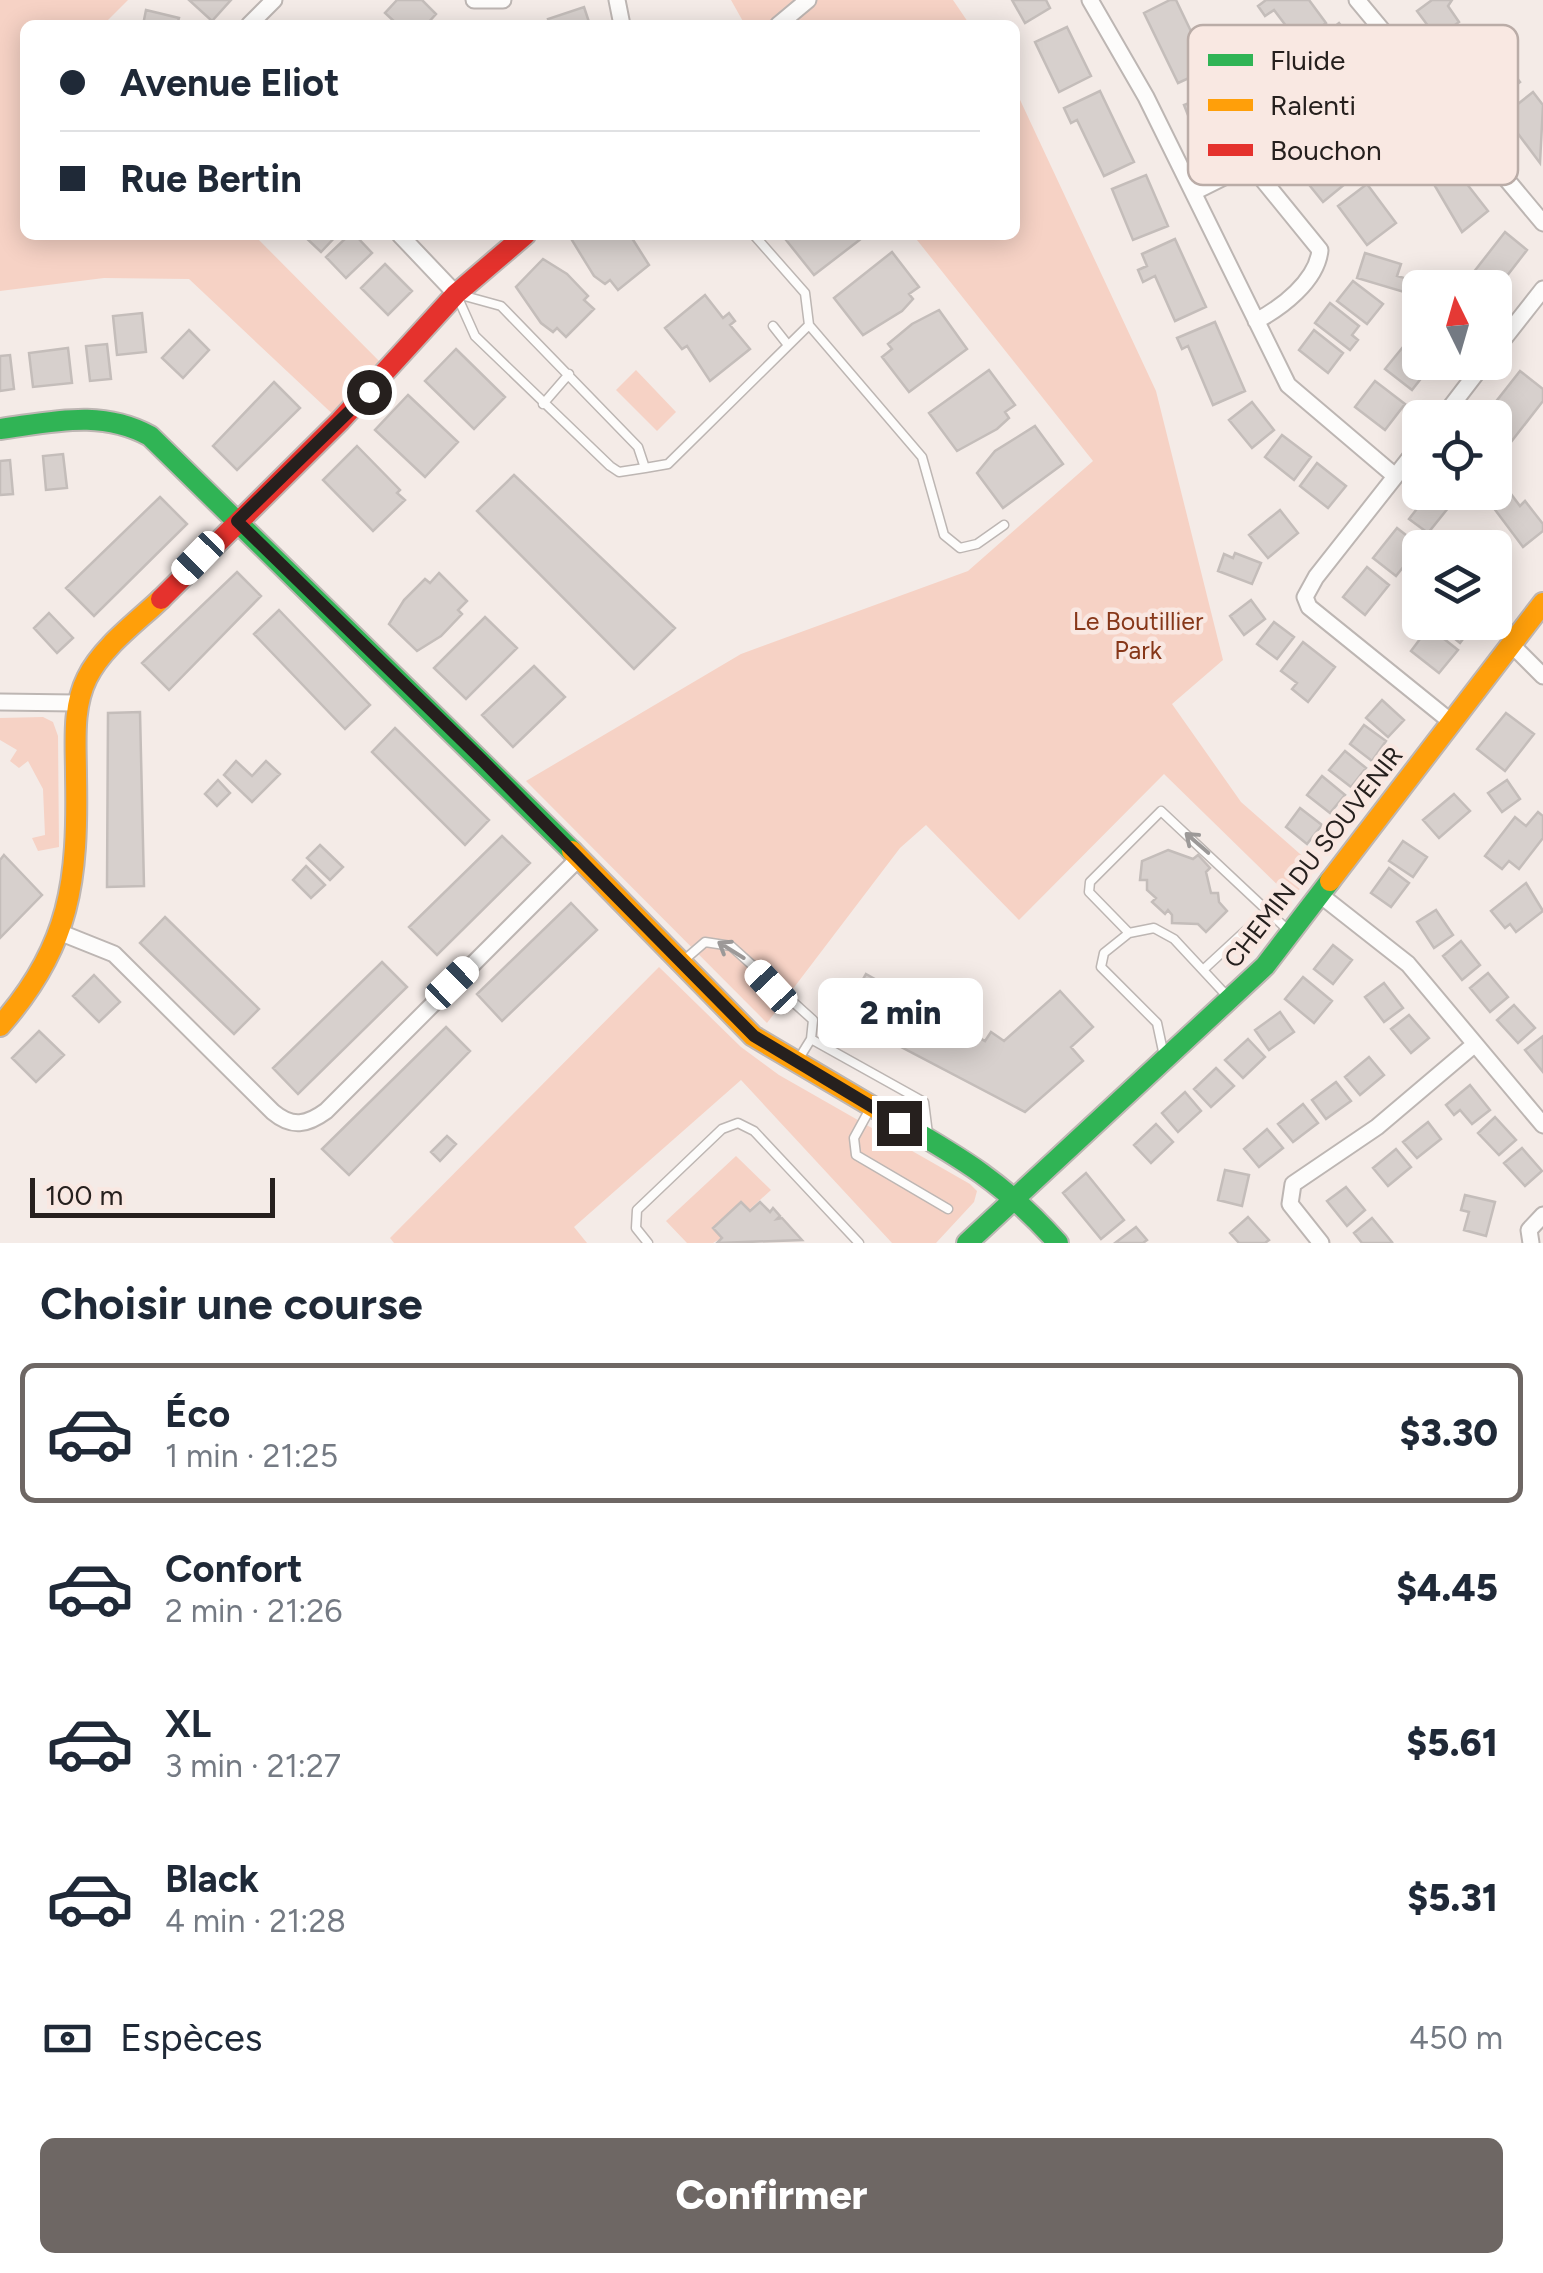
<!DOCTYPE html>
<html lang="fr">
<head>
<meta charset="utf-8">
<style>
  :root { --surface:#fff; --page:#f6f6f7; --text:#1f2937; --muted:#747a83; --line:#e0e1e3; --accent:#6e6764 }
  body { margin:0; font-family:Figtree,sans-serif; background:var(--page); color:var(--text); height:100vh; display:flex; flex-direction:column; font-size:38px; white-space:nowrap }
  * { box-sizing:border-box; margin:0 }
  p { font-size:32px; color:var(--muted) }
  .icon { flex:none; width:55px; height:55px; fill:none; stroke:currentColor; stroke-width:2; stroke-linecap:round; stroke-linejoin:round }
  .map { position:relative; height:1243px; overflow:hidden }
  .details { display:flex; flex-direction:column; background:var(--surface); flex:1 }
  .details>* { flex:none }
  .hud { position:absolute; left:20px; top:20px; width:1000px; height:220px; border-radius:15px; box-shadow:0 5px 25px #0003; display:grid; align-content:center; height:220px; padding:0 40px; background:var(--surface) }
  .needle { width:65px; rotate:355deg }
  .controls { position:absolute; left:1402px; top:270px; display:grid; gap:20px }
  .controls a { display:grid; place-items:center; width:110px; height:110px; border-radius:15px; background:var(--surface); box-shadow:0 5px 25px #0003; font-size:50px }
  .scale { position:absolute; left:30px; bottom:25px; width:245px; box-sizing:border-box; padding-left:10px; border:5px solid #26201e; border-top:0; font-size:28px; line-height:35px; white-space:nowrap; color:#26201e; -webkit-text-stroke:8px #f9e8e2; paint-order:stroke }
  .end { position:absolute; width:45px; height:45px; margin:-22px; border:12px solid #26201e; background:#fff; box-shadow:0 0 0 5px #fff }
  .from { border-radius:50% }
  .bubble { position:absolute; height:70px; border-radius:15px; background:var(--surface); box-shadow:0 5px 25px #0003; font-size:32px; font-weight:800; line-height:70px; text-align:center }
  .car { position:absolute; width:30px; height:60px; margin:-30px -15px; border-radius:12px; box-shadow:0 0 8px 2px #0007; background:linear-gradient(#fff 24%,#345 0 40%,#fff 0 76%,#345 0 86%,#fff 0) }
  .hud b { display:flex; align-items:center; gap:35px; height:95px; font-size:38px }
  .hud b+b { border-top:2px solid var(--line) }
  .hud i { width:25px; height:25px; background:var(--text) }
  ul { padding:0; list-style:none }
  li { display:flex; align-items:center; gap:30px; height:140px; margin:0 20px 15px; padding:0 20px; border:5px solid transparent; border-radius:15px }
  li div { flex:1 }
  li b { display:block; font-size:38px }
  li em { font-style:normal; font-weight:800 }
  li.on { border-color:var(--accent) }
  li>.icon { width:90px; height:90px; stroke-width:1.5 }
  h2 { padding:0 40px; font-size:45px; line-height:120px }
  .pay { display:flex; align-items:center; gap:25px; height:110px; padding:0 40px; font-size:38px }
  .pay p { margin-inline-start:auto }
  .primary-button { display:flex; gap:20px; margin-top:auto; padding:20px 40px }
  .primary-button a { flex:1; height:115px; border-radius:15px; background:var(--accent); color:#fff; font-size:40px; font-weight:800; line-height:115px; text-align:center }
  .map>svg:first-child { display:block }
  .green { fill:#f6d2c5 }
  .building { fill:#d7d0cd; stroke:#c4bdba; stroke-width:2.5 }
  .lines { fill:none; stroke-linecap:round; stroke-linejoin:round }
  .lane-casing { stroke:#bdb6b3; stroke-width:11 }
  .street-casing { stroke:#bdb6b3; stroke-width:19 }
  .fast-casing { stroke:#bdb6b3; stroke-width:24 }
  .slow-casing { stroke:#bdb6b3; stroke-width:24 }
  .jam-casing { stroke:#bdb6b3; stroke-width:24 }
  .lane { stroke:#fdfcfb; stroke-width:8 }
  .street { stroke:#fdfcfb; stroke-width:15 }
  .fast { stroke:#30b455; stroke-width:20 }
  .slow { stroke:#ff9f0a; stroke-width:20 }
  .jam { stroke:#e5322d; stroke-width:20 }
  .oneway { stroke:#9c9998 }
  .route { stroke:#26201e; stroke-width:12 }
  .labels { text-anchor:middle; dominant-baseline:central; stroke-width:9; stroke-linejoin:round; paint-order:stroke }
  .park-label { font-size:25px; fill:#863719; stroke:#f9e8e2 }
  .street-label { font-size:25px; fill:#26201e; stroke:#f9e8e2 }
  .key { fill:#f9e8e2; stroke:#baaca7; stroke-width:2.5 }
  .key-label { font-size:28px; fill:#26201e }
</style>
</head>
<body>
<div class="map">
<svg width="1543" height="1243" viewBox="0 0 1543 1243">
  <rect width="100%" height="100%" fill="#f4ebe7"/>
  <path class="green" d="M0,0h128l-25,25h-78v210h229l134,135 -48,51 -151,-142 -85,-1 -104,13z
    M731,0h222l17,25h-225z
    M1015,89l141,302 67,269 -51,44 69,98 75,66 -24,31 -128,-125 -145,146 -93,-95 -26,23 -133,175 -241,-242 215,-127 227,-83 125,-110 -180,-226h102z
    M636,370l40,42 -19,19 -41,-41z
    M43,717l10,5 5,14 1,111 -21,4 -6,-13 13,-3 -2,-46 -15,-28 -9,7 -9,-7 7,-11 -17,-10v-22z
    M659,967l82,80 38,28 191,109 7,7 -3,11 -38,41h-44l-151,-163 -167,147 13,16h-193l-4,-5z
    M736,1156l35,34 -22,20 -8,-8 -28,26 9,10 -9,5h-26l-21,-22z"/>
  <path class="building" d="M189,0h42l-19,21z
    M397,0h25l14,14 -10,11h-28l-13,-12z
    M1012,0h34l4,8 -25,15z
    M1170,0h6l33,69 -31,14 -34,-70z
    M1266,0h43l17,23 -27,20 -25,-33 -9,6 -7,-10z
    M1432,0h20l-4,6 11,16 -22,16 -20,-27z
    M584,7l6,18h-40l-2,-6z
    M146,10l33,8 -2,7h-34z
    M1339,23l33,42 -20,16 -34,-41z
    M1067,27l24,49 -32,16 -24,-50z
    M1490,43l30,39 -28,22 -30,-39z
    M1228,88l13,34 -44,16 -13,-33z
    M1100,91l34,71 -30,14 -27,-56 -6,3 -7,-15z
    M1533,92l10,13 -3,58 -36,-48z
    M1321,142l30,37 -28,23 -30,-37z
    M1456,170l32,41 -26,21 -27,-46z
    M1146,175l22,51 -35,14 -21,-51z
    M1367,184l29,39 -29,22 -29,-39z
    M1505,232l22,18 -31,40 -23,-17z
    M303,235h34l-16,17z
    M349,235h6l17,18 -26,25 -20,-21z
    M630,235l19,30 -31,25 -8,-10 -5,4 -11,-8 -24,-39z
    M792,235h74l-52,40 -28,-35z
    M1175,239l31,68 -31,14 -20,-45 -12,6 -5,-12 9,-4 -5,-12z
    M892,252l27,35 -10,7 4,5 -11,12 -39,24 -29,-37z
    M1365,253l36,11 -4,12 11,3 -4,13 -47,-14z
    M543,259l24,15 21,22 -4,4 10,9 -28,28 -9,-9 -4,4 -12,-9 -25,-36z
    M385,264l27,27 -24,24 -27,-27z
    M1353,281l30,23 -16,20 -30,-23z
    M705,295l18,23 6,-5 6,8 -5,4 20,24 -40,32 -23,-35 -5,3 -17,-21z
    M1330,303l29,23 -7,9 6,5 -8,10 -35,-27z
    M939,310l28,39 -58,43 -27,-35 10,-8 -4,-5 24,-20z
    M142,313l4,39 -29,3 -4,-39z
    M1215,322l30,69 -32,14 -25,-59 -6,3 -5,-11z
    M1420,326v36h14l-22,28 -27,-21z
    M189,330l20,20 -26,28 -21,-20z
    M1314,330l29,23 -15,20 -29,-23z
    M107,344l4,35 -21,2 -4,-35z
    M68,348l4,35 -39,4 -4,-34z
    M456,349l49,48 -31,32 -49,-48z
    M10,355l4,34 -14,2v-35z
    M989,370l26,35 -10,7 4,6 -12,11 -40,22 -28,-38z
    M1520,371l23,18v12l-32,41 -16,-12v-12h-12z
    M1375,381l30,23 -20,26 -30,-23z
    M274,382l26,26 -63,62 -24,-24z
    M408,395l50,47 -33,35 -50,-47z
    M1252,402l22,28 -22,18 -23,-28z
    M1035,426l28,38 -60,44 -26,-35 18,-22z
    M1282,435l29,22 -17,23 -29,-23z
    M357,446l43,44 -3,3 8,7 -32,31 -50,-51z
    M63,454l4,34 -21,2 -3,-34z
    M10,460l3,34 -13,1v-34z
    M1317,463l29,23 -18,22 -28,-22z
    M514,475l161,153 -41,41 -157,-158z
    M1505,486l15,20 5,-5 18,23v7l-20,16 -36,-48z
    M1430,492h31l-33,41 -19,-14z
    M160,497l27,27 -93,92 -28,-28z
    M1280,510l18,23 -30,25 -19,-23z
    M1397,528l23,18 -24,30 -23,-18z
    M1235,553l26,10 -9,21 -34,-13 6,-17 9,4z
    M1367,567l22,18 -24,30 -22,-18z
    M237,572l24,24 -92,94 -27,-27z
    M439,573l28,28 -9,9 4,4 -21,22 -24,15 -28,-27 15,-24 21,-21 5,4z
    M1251,600l14,19 -21,16 -14,-19z
    M279,610l91,95 -25,24 -91,-95z
    M49,613l24,25 -16,15 -23,-25z
    M485,617l32,31 -51,51 -32,-31z
    M1274,622l20,15 -17,22 -20,-15z
    M1442,622h34l-16,21 -21,-17z
    M1429,627l29,23 -19,23 -28,-22z
    M1303,642l32,25 -27,35 -16,-13 5,-6 -16,-12z
    M534,666l31,31 -52,50 -31,-32z
    M1382,700l22,20 -16,17 -22,-19z
    M140,712l4,174 -37,1 1,-174z
    M1506,713l28,21 -29,37 -28,-22z
    M1364,725l22,16 -14,20 -22,-17z
    M395,728l94,92 -24,25 -93,-93z
    M1345,751l21,17 -15,19 -22,-17z
    M236,761l16,15 14,-15 14,13 -28,28 -28,-27z
    M1322,776l23,19 -15,18 -23,-18z
    M218,780l12,13 -13,13 -12,-12z
    M1507,780l13,19 -18,13 -14,-19z
    M1454,794l16,17 -31,27 -16,-18z
    M1300,808l22,17 -15,19 -21,-17z
    M1538,812l5,4v22l-24,31 -10,-8 -7,8 -17,-13 30,-39 11,9z
    M502,836l28,27 -93,92 -28,-28z
    M1403,841l24,16 -14,20 -24,-16z
    M320,845l23,22 -13,13 -23,-22z
    M1168,850l25,9 5,-4 12,13 -4,4 5,21h7l1,9 8,9 -21,21 -8,-8 -26,-1v-8l-4,-5 -3,4 -13,-12 4,-4 -9,-8v-10h-7l2,-19z
    M4,855l38,40 -42,43v-78z
    M306,866l19,19 -14,13 -18,-18z
    M1389,868l20,15 -18,24 -20,-14z
    M1526,883l17,28 -27,21 -6,-8 -5,4 -14,-17z
    M571,903l26,27 -95,91 -25,-27z
    M1436,910l17,25 -19,13 -17,-26z
    M165,917l94,92 -25,25 -94,-91z
    M1461,941l19,24 -18,15 -19,-24z
    M1333,945l19,15 -19,24 -19,-15z
    M382,962l25,25 -109,107 -25,-26z
    M1488,973l20,24 -18,15 -20,-24z
    M866,974l119,67 6,-9 13,9 56,-50 33,36 -22,20 12,14 -58,51 -183,-96z
    M94,975l26,27 -21,20 -26,-26z
    M1303,977l29,24 -18,22 -29,-24z
    M1384,983l19,25 -19,14 -19,-25z
    M1514,1005l21,23 -17,15 -21,-23z
    M1280,1012l14,20 -25,18 -14,-20z
    M1409,1015l20,23 -18,15 -20,-24z
    M446,1027l24,24 -121,124 -27,-26z
    M39,1031l25,24 -28,27 -24,-24z
    M1543,1036v36l-18,-22z
    M1248,1039l17,18 -22,21 -18,-18z
    M1369,1057l15,18 -24,20 -15,-18z
    M1216,1068l18,18 -23,21 -17,-18z
    M1336,1082l15,19 -25,18 -14,-19z
    M1470,1085l20,25 -18,14 -12,-14 -6,5 -8,-10z
    M1185,1092l16,19 -23,21 -16,-19z
    M1303,1104l15,19 -25,19 -15,-18z
    M1495,1117l21,23 -17,15 -21,-22z
    M1428,1122l13,17 -24,19 -14,-16z
    M1156,1124l17,18 -22,21 -17,-18z
    M1267,1129l16,19 -24,19 -15,-18z
    M447,1136l9,8 -16,17 -9,-9z
    M1522,1148l20,23 -17,15 -21,-23z
    M1396,1149l15,18 -23,19 -15,-18z
    M1225,1170l24,5 -7,31 -24,-6z
    M1086,1173l38,47 -23,19 -38,-46z
    M1346,1187l19,23 -18,16 -20,-25z
    M1465,1195l30,7 -9,34 -22,-6 5,-18 -8,-2z
    M741,1202l9,9 10,-9 10,10 3,-4 7,8 -3,3 5,-1 20,22 -85,3 5,-5 -9,-10z
    M1248,1217l21,23 -4,3h-26l-9,-10z
    M1372,1218l20,24 -2,1h-28l-8,-10z
    M1136,1227l11,13 -4,3h-28z"/>
  <g class="lines">
    <defs>
      <path id="lane" d="M754,235l51,58 4,32
        M461,295l40,11 137,141 7,21 23,-4 141,-139 113,132 22,78 16,13 17,-4 27,-19
        M458,298l17,38 135,130 9,6 26,-4
        M773,326l15,19
        M543,404l26,-30
        M1129,933l-25,20 -3,14 56,56 7,33
        M683,961l22,-19 26,4 82,74 -2,19 -13,21
        M1203,970l66,-61
        M1227,996l-53,-57 -20,-11 -25,5 -40,-41 1,-10 71,-71 129,121
        M811,1039l113,63 4,32
        M871,1107l-17,31 2,17 92,54
        M648,1243l-12,-15 1,-18 85,-81 16,-6 16,8 105,112"/>
      <path id="street" d="M474,0h29
        M617,0l5,25
        M1090,0l56,97 142,288 107,91
        M1357,0l186,223
        M249,25l25,-25
        M778,25l30,-25
        M1194,192l56,-28 70,86c-3,31 -39,58 -64,71
        M400,235l56,59
        M1495,350l48,-61
        M1442,418l43,-56
        M1420,445l-104,132 -11,20 4,10 141,114
        M1512,645l31,31
        M0,702l75,1
        M1319,894l89,70 135,161
        M64,934l50,20 159,158c19,16 34,13 53,-1l253,-253
        M1321,1243l-31,-39 3,-20 84,-57 98,-83
        M1531,1243l-2,-13 14,-15"/>
      <path id="fast" d="M0,429c53,-7 101,-20 150,7l422,415
        M880,1111c74,43 120,67 178,132
        M967,1243l298,-277 65,-85"/>
      <path id="slow" d="M572,851l181,185 127,75
        M1330,881l213,-278
        M0,1026c71,-80 78,-146 76,-250 0,-33 -4,-68 11,-98 15,-31 50,-56 74,-79"/>
      <path id="jam" d="M161,599l179,-178 116,-127 69,-59"/>
    </defs>
    <use href="#lane" class="lane-casing"/>
    <use href="#street" class="street-casing"/>
    <use href="#fast" class="fast-casing"/>
    <use href="#slow" class="slow-casing"/>
    <use href="#jam" class="jam-casing"/>
    <use href="#lane" class="lane"/>
    <use href="#street" class="street"/>
    <use href="#fast" class="fast"/>
    <use href="#slow" class="slow"/>
    <use href="#jam" class="jam"/>
  </g>
  <defs><path id="oneway-shaft" d="M-6 0H5M1.5-3L5.5 0L1.5 3" fill="none" stroke-width="1.6" stroke-linecap="round" stroke-linejoin="round" transform="scale(2.5)"/></defs>
  <g class="oneway">
    <use href="#oneway-shaft" transform="translate(1197 843) rotate(-139)"/>
    <use href="#oneway-shaft" transform="translate(731 950) rotate(-148)"/>
  </g>
  <g class="lines">
    <path class="route" d="M369,392l-132,129 245,239 272,276 145,87"/>
  </g>
  <g class="labels">
    <g class="park-label">
      <text x="1138" y="621">Le Boutillier<tspan x="1138" dy="29">Park</tspan></text>
    </g>
    <g class="street-label">
      <text transform="translate(1313 857) rotate(-52)">CHEMIN DU SOUVENIR</text>
    </g>
  </g>
  <rect x="1188" y="25" width="330" height="160" rx="15" class="key"/>
  <rect x="1208" y="54" width="45" height="12" fill="#30b455"/>
  <rect x="1208" y="99" width="45" height="12" fill="#ff9f0a"/>
  <rect x="1208" y="144" width="45" height="12" fill="#e5322d"/>
  <g class="key-label">
    <text x="1270" y="70">Fluide</text>
    <text x="1270" y="115">Ralenti</text>
    <text x="1270" y="160">Bouchon</text>
  </g>
</svg>
<div class="controls">
<a><svg class="needle" viewBox="-14 -14 28 28"><path d="M0-13l5 13h-10z" fill="#e53935"/><path d="M0 13l5-13h-10z" fill="#747a83"/></svg></a>
<a><svg class="icon" aria-label="locate" viewBox="0 0 24 24"><circle cx="12" cy="12" r="6"/><path d="M12 2v4M12 18v4M2 12h4M18 12h4"/></svg></a>
<a><svg class="icon" aria-label="layers" viewBox="0 0 24 24"><path d="M12 4l9 5-9 5-9-5zM3 14l9 5 9-5"/></svg></a>
</div>
<div class="scale">100 m</div>
<i class="end from" style="left:369px;top:392px"></i>
<i class="end" style="left:899px;top:1123px"></i>
<div class="bubble" style="left:818px;top:978px;width:165px">2 min</div>
<i class="car" style="left:198px;top:558px;rotate:224deg"></i>
<i class="car" style="left:452px;top:983px;rotate:46deg"></i>
<i class="car" style="left:771px;top:987px;rotate:317deg"></i>
<div class="hud">
<b><i class="from"></i>Avenue Eliot</b>
<b><i></i>Rue Bertin</b>
</div>
</div>
<section class="details">
<h2>Choisir une course</h2>
<ul>
<li class="on"><svg class="icon" aria-label="car" viewBox="0 0 24 24"><path d="M5 17H2v-5l4-1 3-4h7l3 4 3 1v5h-3M9 17h6M6 11h13"/><circle cx="7" cy="17" r="2"/><circle cx="17" cy="17" r="2"/></svg><div><b>Éco</b><p>1 min · 21:25</p></div><em>$3.30</em></li>
<li><svg class="icon" aria-label="car" viewBox="0 0 24 24"><path d="M5 17H2v-5l4-1 3-4h7l3 4 3 1v5h-3M9 17h6M6 11h13"/><circle cx="7" cy="17" r="2"/><circle cx="17" cy="17" r="2"/></svg><div><b>Confort</b><p>2 min · 21:26</p></div><em>$4.45</em></li>
<li><svg class="icon" aria-label="car" viewBox="0 0 24 24"><path d="M5 17H2v-5l4-1 3-4h7l3 4 3 1v5h-3M9 17h6M6 11h13"/><circle cx="7" cy="17" r="2"/><circle cx="17" cy="17" r="2"/></svg><div><b>XL</b><p>3 min · 21:27</p></div><em>$5.61</em></li>
<li><svg class="icon" aria-label="car" viewBox="0 0 24 24"><path d="M5 17H2v-5l4-1 3-4h7l3 4 3 1v5h-3M9 17h6M6 11h13"/><circle cx="7" cy="17" r="2"/><circle cx="17" cy="17" r="2"/></svg><div><b>Black</b><p>4 min · 21:28</p></div><em>$5.31</em></li>
</ul>
<div class="pay"><svg class="icon" aria-label="cash" viewBox="0 0 24 24"><path d="M3 7h18v10H3z"/><circle cx="12" cy="12" r="2"/></svg>Espèces<p>450 m</p></div>
<div class="primary-button"><a>Confirmer</a></div>
</section>
</body>
</html>
